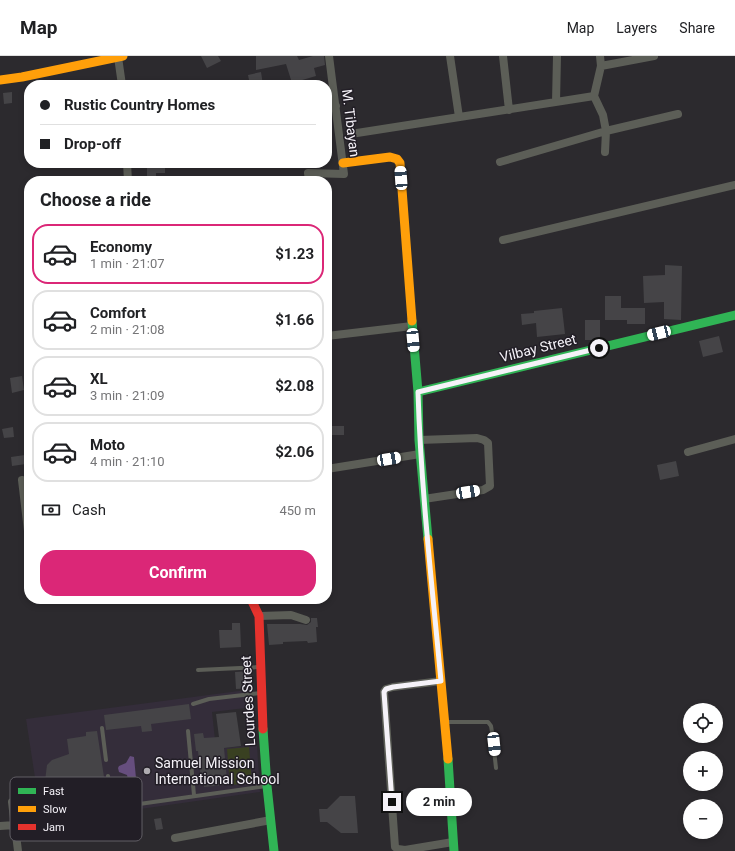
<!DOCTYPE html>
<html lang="en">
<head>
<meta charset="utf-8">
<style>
  :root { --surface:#fff; --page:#f6f6f6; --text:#202124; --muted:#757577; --line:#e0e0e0; --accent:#db2777 }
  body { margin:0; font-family:Roboto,sans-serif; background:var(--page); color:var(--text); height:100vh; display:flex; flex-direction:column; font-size:15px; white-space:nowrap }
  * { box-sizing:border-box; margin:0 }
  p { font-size:13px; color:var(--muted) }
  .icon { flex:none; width:22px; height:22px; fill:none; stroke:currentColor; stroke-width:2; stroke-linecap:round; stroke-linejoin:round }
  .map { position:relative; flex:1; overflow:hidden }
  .sheet { position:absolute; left:24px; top:120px; width:308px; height:428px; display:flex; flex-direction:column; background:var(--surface); border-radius:16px; box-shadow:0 2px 6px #0003 }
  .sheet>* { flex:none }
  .banner { position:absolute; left:24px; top:24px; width:308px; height:88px; border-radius:16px; box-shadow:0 2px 6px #0003; display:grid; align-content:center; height:88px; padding:0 16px; background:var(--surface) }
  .buttons { position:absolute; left:683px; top:647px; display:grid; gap:8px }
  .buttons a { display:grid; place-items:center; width:40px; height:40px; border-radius:50%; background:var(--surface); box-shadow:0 2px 6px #0003; font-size:20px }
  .end { position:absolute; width:18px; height:18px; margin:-9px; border:5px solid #f5f2f8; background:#111; box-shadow:0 0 0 2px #111 }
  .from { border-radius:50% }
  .bubble { position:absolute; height:28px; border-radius:14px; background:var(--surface); box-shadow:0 2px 6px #0003; font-size:13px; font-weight:700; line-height:28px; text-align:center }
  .car { position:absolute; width:12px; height:24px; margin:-12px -6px; border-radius:5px; box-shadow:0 0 3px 1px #0007; background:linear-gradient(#fff 24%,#345 0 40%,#fff 0 76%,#345 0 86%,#fff 0) }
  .banner b { display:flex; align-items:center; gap:14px; height:38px; font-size:15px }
  .banner b+b { border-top:1px solid var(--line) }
  .banner i { width:10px; height:10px; background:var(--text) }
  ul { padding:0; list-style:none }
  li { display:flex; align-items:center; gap:12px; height:60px; margin:0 8px 6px; padding:0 8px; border:2px solid var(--line); border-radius:16px }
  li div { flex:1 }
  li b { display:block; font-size:15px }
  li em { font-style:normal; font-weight:700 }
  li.on { border-color:var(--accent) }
  li>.icon { width:36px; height:36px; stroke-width:1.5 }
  h2 { padding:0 16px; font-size:18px; line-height:48px }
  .pay { display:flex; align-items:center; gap:10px; height:44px; padding:0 16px; font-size:15px }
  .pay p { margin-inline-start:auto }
  .cta { display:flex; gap:8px; margin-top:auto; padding:8px 16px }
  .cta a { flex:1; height:46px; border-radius:16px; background:var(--accent); color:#fff; font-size:16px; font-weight:700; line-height:46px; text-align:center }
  header { display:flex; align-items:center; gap:24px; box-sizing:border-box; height:56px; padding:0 20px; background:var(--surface); border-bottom:1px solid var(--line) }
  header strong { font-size:19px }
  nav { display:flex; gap:22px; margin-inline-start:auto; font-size:14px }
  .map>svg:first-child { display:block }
  .built { fill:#342d3a }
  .green { fill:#394021 }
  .water { fill:#664e7e }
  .building { fill:#454447 }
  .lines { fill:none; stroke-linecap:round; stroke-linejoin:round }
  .lane { stroke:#5c5e57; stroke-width:4 }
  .street { stroke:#5c5e57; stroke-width:8 }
  .fast { stroke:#30b455; stroke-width:9 }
  .slow { stroke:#ff9f0a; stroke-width:9 }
  .jam { stroke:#e5322d; stroke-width:9 }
  .route { stroke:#f5f2f8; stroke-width:5 }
  .poi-dot { fill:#afacb1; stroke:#221e26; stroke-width:1.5 }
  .labels { text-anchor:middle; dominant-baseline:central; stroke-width:3; stroke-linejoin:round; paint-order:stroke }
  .street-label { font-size:14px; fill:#f5f2f8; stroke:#221e26 }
  .poi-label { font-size:14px; fill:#f5f2f8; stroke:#221e26; text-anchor:start }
  .key { fill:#221e26; stroke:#615e65; stroke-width:1 }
  .key-label { font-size:11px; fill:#f5f2f8 }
</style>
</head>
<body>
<header>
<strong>Map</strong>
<nav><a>Map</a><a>Layers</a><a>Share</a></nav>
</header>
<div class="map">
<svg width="735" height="795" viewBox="0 0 735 795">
  <rect width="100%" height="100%" fill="#2c2a2e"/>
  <path class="built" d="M254,633v18l-42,5 4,37 41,-4 3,47 -218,31 -16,-104z"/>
  <path class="green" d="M249,691l3,36 -22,2 -3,-36z"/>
  <path class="water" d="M130,700l4,1 2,21 -1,3 -2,1 -5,-3 -1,-4 -8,-3 -1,-4 1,-2 7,-3z"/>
  <path class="building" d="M201,0h17l3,5 -14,7z
    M256,0h41l2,4 14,-4h11l1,9 -11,3 2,8 -24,7 -6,-19 -30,6z
    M261,16l2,13h-13l-2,-10z
    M12,36v11l-8,1 -1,-11z
    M165,109v8h-9v8h-9v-15z
    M665,209l17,1 -1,54 -17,-1v-17l-20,1 -1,-27 22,-1z
    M605,240h16v12h24v16h-18v-4h-22z
    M562,252l3,26 -28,3 -1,-14 -14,2 -1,-11 13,-1v-2z
    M585,264h15v20h-15z
    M719,280l4,16 -20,5 -4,-16z
    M22,320l2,14 -12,3 -2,-15z
    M327,370h17v9h-17z
    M13,371l1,10 -10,1 -2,-9z
    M25,399l1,9 -14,2 -1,-9z
    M676,405l3,15 -19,4 -3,-15z
    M311,562h6l1,9h-2l1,15 -9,1 -1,-2 -24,1v2l-14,1 -2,-21h33l7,1 4,-3z
    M232,567h8l1,24 -21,1 -1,-18h13z
    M251,615l1,17 -16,1 -1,-17z
    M189,648l2,15 -40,5 1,7 -10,1 -1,-6 -35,4 -2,-15z
    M236,656l5,34 -17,2 3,32h-3l1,5 -21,2 -1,-9 -2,1 -3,-28h-2l-2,-17 9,-1 1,5 15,-1 -3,-23z
    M97,675l7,46 2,32 -32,-1v-14l-11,-1 -10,-2 -8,-10 2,-16 5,-5 17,-6 -2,-15 19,-3v-4z
    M340,740h15l3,37h-17l-14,-11h-7l-1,-13h8z
    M161,762l2,11 -7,1 -2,-11z"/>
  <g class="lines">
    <path class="lane" d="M198,614l61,-3
      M193,648l16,-5 51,-6
      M445,666h43l3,4 1,6 4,36
      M102,672l4,32
      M188,675l6,64
      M108,720l3,32 155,-22"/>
    <path class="street" d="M450,0l9,61
      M503,0l6,54
      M600,0l1,10 -7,30 9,19 3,16 -1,21
      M118,1l4,28
      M601,10l53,-10
      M556,46l1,-46
      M327,51l9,-1
      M357,77l237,-37
      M500,106l106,-31 72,-17
      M127,107l1,18
      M309,125l-1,-8 36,1 -15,-118
      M503,184l232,-55
      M327,280l85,-10
      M419,384l58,-2 7,2 4,3 2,43 -7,4 -59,9
      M688,396l47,-13
      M327,413l93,-15
      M22,424l6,51
      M259,560l32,-1 15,5
      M441,625l-48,6 -7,2 -2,3 11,155 3,2 7,1 48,-8
      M12,746l6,49
      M0,770l15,-1
      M175,782l96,-18"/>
    <path class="fast" d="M412,265l6,71 1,48 9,99
      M418,336l317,-77
      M263,673l4,57 7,65
      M448,703l6,92"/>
    <path class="slow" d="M0,24l22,-3 101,-21
      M343,107l47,-6 7,2 3,4 12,158
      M428,483l20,220"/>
    <path class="jam" d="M251,543l8,17 4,113"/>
  </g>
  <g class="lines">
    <path class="route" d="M392,746l-8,-110 2,-3 7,-2 48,-6c-9,-96 -20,-192 -23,-289l181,-44"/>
  </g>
  <circle class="poi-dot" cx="147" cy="715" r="4"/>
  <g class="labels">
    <g class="street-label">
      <text transform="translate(351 67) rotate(83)">M. Tibayan</text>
      <text transform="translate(538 292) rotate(-14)">Vilbay Street</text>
      <text transform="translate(248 645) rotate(-93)">Lourdes Street</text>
    </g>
    <g class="poi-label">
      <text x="155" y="707">Samuel Mission<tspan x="155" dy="16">International School</tspan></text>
    </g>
  </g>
  <rect x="10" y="721" width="132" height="64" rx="6" class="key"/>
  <rect x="18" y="732" width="18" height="6" fill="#30b455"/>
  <rect x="18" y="750" width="18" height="6" fill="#ff9f0a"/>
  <rect x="18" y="768" width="18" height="6" fill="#e5322d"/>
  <g class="key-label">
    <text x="43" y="739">Fast</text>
    <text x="43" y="757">Slow</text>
    <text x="43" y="775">Jam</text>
  </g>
</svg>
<div class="buttons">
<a><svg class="icon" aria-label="locate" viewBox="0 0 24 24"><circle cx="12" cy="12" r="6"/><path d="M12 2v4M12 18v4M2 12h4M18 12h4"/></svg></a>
<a>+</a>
<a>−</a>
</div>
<i class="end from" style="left:599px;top:292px"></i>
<i class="end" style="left:392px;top:746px"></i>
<div class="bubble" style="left:406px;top:732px;width:66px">2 min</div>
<i class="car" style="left:401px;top:122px;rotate:356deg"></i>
<i class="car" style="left:659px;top:277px;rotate:256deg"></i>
<i class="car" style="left:413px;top:284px;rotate:175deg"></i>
<i class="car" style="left:389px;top:403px;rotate:80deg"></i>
<i class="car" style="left:468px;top:436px;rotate:81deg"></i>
<i class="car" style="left:494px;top:688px;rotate:174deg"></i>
<div class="banner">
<b><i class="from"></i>Rustic Country Homes</b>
<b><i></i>Drop-off</b>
</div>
<section class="sheet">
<h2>Choose a ride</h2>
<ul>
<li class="on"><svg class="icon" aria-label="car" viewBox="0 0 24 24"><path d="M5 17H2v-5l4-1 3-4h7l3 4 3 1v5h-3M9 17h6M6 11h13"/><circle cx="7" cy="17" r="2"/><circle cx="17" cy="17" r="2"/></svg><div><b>Economy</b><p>1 min · 21:07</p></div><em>$1.23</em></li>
<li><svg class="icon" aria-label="car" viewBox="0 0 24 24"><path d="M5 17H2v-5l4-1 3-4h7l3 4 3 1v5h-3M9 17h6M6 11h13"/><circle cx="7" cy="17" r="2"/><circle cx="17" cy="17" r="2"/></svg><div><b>Comfort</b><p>2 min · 21:08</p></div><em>$1.66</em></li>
<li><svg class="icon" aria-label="car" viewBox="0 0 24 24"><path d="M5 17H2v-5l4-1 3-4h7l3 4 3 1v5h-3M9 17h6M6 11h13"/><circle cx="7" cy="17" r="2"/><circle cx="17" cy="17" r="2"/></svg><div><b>XL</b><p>3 min · 21:09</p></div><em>$2.08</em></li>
<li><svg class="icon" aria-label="car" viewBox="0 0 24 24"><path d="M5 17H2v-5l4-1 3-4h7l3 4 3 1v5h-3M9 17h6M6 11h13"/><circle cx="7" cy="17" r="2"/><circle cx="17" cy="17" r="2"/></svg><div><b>Moto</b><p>4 min · 21:10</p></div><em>$2.06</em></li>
</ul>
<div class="pay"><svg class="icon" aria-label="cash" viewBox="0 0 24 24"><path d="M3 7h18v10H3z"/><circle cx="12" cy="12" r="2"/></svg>Cash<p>450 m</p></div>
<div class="cta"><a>Confirm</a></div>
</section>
</div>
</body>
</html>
